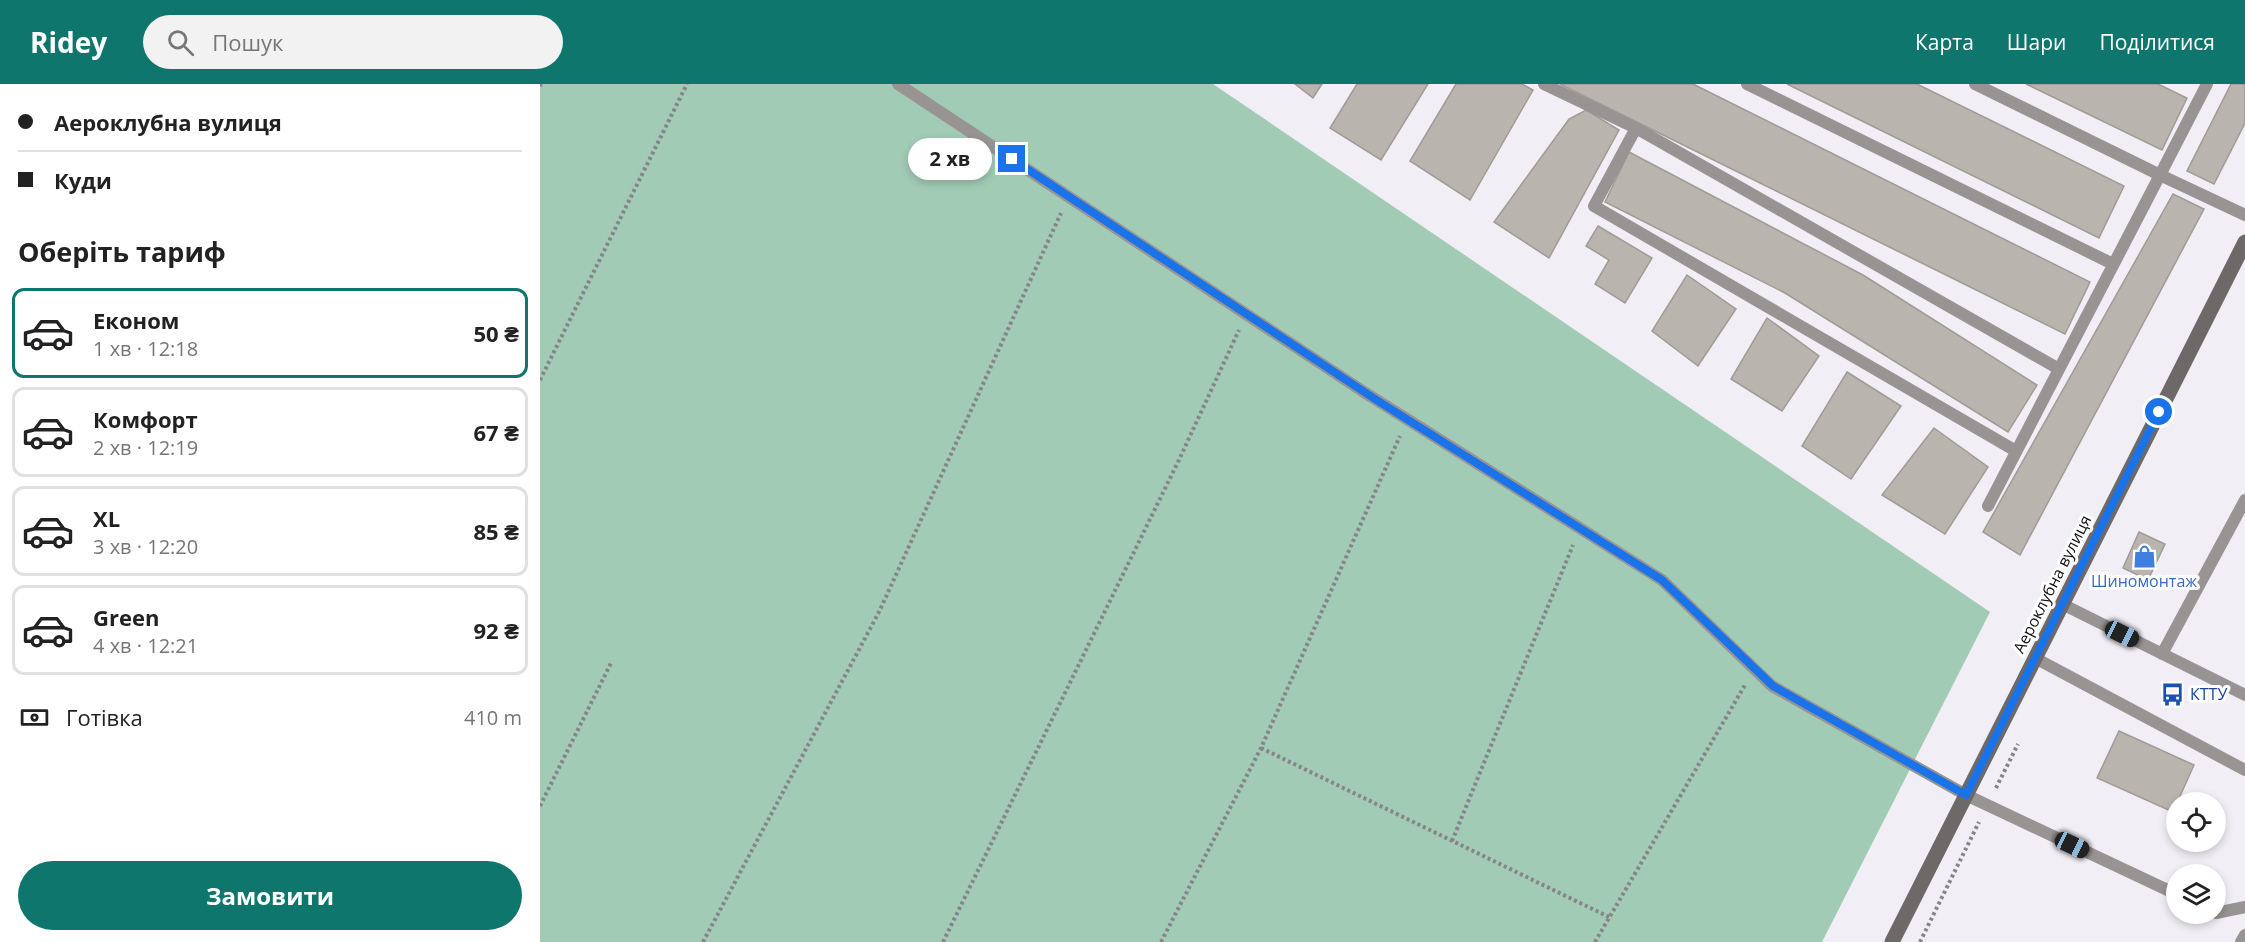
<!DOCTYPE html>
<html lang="uk">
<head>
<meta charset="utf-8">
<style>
  :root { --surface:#fff; --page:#f2f2f2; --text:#222; --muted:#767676; --line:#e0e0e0; --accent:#0f766e }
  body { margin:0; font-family:"Open Sans",sans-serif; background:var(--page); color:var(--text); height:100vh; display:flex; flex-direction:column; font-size:22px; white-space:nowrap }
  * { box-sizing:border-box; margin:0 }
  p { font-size:20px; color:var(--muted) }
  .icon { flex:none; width:33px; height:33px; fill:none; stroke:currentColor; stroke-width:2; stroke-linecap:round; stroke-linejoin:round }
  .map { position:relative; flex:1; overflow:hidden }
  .side { display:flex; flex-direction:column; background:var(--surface); width:540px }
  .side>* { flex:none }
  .hud { display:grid; align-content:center; height:132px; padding:0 18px; background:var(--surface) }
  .tools { position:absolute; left:1626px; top:708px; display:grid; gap:12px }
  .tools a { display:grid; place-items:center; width:60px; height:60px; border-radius:50%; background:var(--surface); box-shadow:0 3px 9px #0003; font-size:30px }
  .end { position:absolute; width:27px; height:27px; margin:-14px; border:8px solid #1a73e8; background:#fff; box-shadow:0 0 0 3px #fff }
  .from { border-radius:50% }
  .bubble { position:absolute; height:42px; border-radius:21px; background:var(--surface); box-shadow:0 3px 9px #0003; font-size:20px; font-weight:700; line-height:42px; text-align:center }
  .car { position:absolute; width:18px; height:36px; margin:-18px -9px; border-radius:8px; box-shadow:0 0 4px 2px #0007; background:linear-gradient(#222 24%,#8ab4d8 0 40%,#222 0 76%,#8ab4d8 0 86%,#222 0) }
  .hud b { display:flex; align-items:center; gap:21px; height:57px; font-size:22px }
  .hud b+b { border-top:2px solid var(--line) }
  .hud i { width:15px; height:15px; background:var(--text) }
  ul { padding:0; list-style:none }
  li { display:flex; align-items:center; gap:18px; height:90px; margin:0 12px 9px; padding:0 6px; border:3px solid var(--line); border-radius:12px }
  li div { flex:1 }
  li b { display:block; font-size:22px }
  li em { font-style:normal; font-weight:700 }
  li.selected { border-color:var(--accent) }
  li>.icon { width:54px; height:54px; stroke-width:1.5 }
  h2 { padding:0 18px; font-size:27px; line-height:72px }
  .pay { display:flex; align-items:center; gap:15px; height:66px; padding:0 18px; font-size:22px }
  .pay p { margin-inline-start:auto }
  .action { display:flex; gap:12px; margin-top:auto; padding:12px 18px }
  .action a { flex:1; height:69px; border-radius:36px; background:var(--accent); color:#fff; font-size:24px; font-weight:700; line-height:69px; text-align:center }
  header { display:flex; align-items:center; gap:36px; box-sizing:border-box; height:84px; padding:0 30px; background:var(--accent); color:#fff }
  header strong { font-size:28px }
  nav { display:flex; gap:33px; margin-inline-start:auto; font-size:21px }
  .search { width:420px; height:54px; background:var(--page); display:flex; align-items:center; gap:15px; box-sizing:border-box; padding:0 21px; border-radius:33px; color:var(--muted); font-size:22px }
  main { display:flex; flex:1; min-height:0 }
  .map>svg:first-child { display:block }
  .green { fill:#a2cbb5 }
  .building { fill:#bab4af; stroke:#a09b96; stroke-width:1.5 }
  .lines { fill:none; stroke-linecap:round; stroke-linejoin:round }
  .path { stroke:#878489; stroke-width:4; stroke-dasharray:3 3; stroke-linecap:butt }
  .lane { stroke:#989494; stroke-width:12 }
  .secondary { stroke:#6e6969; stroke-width:15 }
  .route { stroke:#1a73e8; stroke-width:8 }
  .labels { text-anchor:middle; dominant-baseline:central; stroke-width:6; stroke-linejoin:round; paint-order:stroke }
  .shop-label { font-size:16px; fill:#366cbe; stroke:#fff }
  .street-label { font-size:16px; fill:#131113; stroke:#fff }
  .transit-label { font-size:16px; fill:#164399; stroke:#fff; text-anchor:start }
</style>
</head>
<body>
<header>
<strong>Ridey</strong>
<div class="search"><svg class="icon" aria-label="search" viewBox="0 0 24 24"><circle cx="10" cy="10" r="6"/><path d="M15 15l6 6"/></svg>Пошук</div>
<nav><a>Карта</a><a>Шари</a><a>Поділитися</a></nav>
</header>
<main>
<section class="side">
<div class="hud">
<b><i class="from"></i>Аероклубна вулиця</b>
<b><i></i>Куди</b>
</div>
<h2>Оберіть тариф</h2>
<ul>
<li class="selected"><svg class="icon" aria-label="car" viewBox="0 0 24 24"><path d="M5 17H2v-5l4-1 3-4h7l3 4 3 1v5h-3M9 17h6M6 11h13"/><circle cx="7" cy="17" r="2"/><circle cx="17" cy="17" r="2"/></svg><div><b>Економ</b><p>1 хв · 12:18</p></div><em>50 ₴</em></li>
<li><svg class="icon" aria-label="car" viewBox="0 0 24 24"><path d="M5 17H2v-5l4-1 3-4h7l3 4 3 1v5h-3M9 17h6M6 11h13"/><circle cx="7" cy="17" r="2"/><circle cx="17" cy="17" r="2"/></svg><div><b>Комфорт</b><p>2 хв · 12:19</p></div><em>67 ₴</em></li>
<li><svg class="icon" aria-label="car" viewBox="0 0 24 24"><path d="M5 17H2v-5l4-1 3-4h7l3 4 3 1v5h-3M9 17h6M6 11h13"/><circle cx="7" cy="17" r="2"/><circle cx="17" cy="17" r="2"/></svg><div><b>XL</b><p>3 хв · 12:20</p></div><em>85 ₴</em></li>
<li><svg class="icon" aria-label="car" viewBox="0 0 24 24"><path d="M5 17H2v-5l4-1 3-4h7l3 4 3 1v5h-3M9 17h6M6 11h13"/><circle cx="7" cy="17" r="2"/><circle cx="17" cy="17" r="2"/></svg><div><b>Green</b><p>4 хв · 12:21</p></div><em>92 ₴</em></li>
</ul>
<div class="pay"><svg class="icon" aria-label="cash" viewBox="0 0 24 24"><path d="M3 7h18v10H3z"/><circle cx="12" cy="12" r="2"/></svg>Готівка<p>410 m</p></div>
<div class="action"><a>Замовити</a></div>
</section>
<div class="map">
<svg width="1705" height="858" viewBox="0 0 1705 858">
  <rect width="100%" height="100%" fill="#f2eef5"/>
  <path class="green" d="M0,0h673l777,528 -168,330h-1282z"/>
  <path class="building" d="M755,0h27l-9,14z
    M817,0h71l-47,76 -51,-32z
    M916,0h66l11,6 -63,110 -60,-39z
    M1020,0h133l397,198 -25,52z
    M1247,0h130l207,102 -25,52z
    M1486,0h132l29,14 -25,52z
    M1691,0h14v39l-31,61 -27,-13z
    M1046,26l33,20 -70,128 -55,-36 75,-103z
    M1089,68l234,123 174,110 -29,47 -223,-139 -180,-91z
    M1633,110l31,15 -184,346 -37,-23z
    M1058,142l54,32 -27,45 -30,-19 14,-24 -23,-14z
    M1147,191l49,34 -38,57 -46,-35z
    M1227,234l52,38 -37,55 -51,-32z
    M1307,288l54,34 -50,73 -49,-33z
    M1394,344l54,39 -43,67 -63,-39z
    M1599,448l26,12 -17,36 -25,-12z
    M1579,647l75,34 -21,47 -76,-34z"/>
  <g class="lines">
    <path class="path" d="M0,2l1,-2
      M0,296l147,-296
      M721,664l348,169
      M1456,704l22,-44
      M0,722l72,-145
      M912,757l121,-296
      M163,858l176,-330 182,-399
      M403,858l235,-480 61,-132
      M621,858l100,-194 139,-312
      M1055,858l150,-257
      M1380,858l59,-120"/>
    <path class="lane" d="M358,0l466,308 298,188 110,106 194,109 210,99
      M1004,0l92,44 423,241
      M1207,0l366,180
      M1435,0l185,91 47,-91
      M1096,44l-42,78 422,245
      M1448,422l172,-331 85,40
      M1522,520l183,91
      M1622,570l83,-154
      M1495,574l210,112
      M1676,829l29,-6
      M1701,858l4,-7"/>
    <path class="secondary" d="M1352,858l353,-700"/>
  </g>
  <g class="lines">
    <path class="route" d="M472,75l366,242 284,179 111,106 193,109 193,-383"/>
  </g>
  <defs>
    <symbol id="shop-bare" viewBox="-9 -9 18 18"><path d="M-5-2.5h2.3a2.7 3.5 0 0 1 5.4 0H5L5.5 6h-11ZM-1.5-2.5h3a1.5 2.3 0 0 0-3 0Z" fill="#3f7fe0" stroke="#fff" stroke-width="2.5" paint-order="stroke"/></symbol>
    <symbol id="bus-bare" viewBox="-9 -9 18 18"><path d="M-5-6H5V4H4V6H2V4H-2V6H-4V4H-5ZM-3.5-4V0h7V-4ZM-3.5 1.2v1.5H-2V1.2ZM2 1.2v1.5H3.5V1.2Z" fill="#1a4fb4" stroke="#fff" stroke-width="2.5" paint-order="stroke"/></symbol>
  </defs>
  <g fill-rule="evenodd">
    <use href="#shop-bare" x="1588" y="456" width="33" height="33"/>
    <use href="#bus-bare" x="1616" y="594" width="33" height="33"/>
  </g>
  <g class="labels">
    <g class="shop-label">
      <text x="1604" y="497">Шиномонтаж</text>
    </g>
    <g class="street-label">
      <text transform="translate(1512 500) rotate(-63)">Аероклубна вулиця</text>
    </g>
    <g class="transit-label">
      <text x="1650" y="610">КТТУ</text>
    </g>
  </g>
</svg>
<div class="tools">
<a><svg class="icon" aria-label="locate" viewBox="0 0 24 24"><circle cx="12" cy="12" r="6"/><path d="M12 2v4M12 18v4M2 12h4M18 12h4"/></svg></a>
<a><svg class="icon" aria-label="layers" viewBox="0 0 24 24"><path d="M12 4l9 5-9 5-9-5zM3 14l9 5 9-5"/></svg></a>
</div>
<i class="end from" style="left:1619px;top:328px"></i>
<i class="end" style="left:472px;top:75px"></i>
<div class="bubble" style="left:368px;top:54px;width:84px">2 хв</div>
<i class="car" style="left:1582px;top:550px;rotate:116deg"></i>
<i class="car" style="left:1532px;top:761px;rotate:115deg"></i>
</div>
</main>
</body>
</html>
